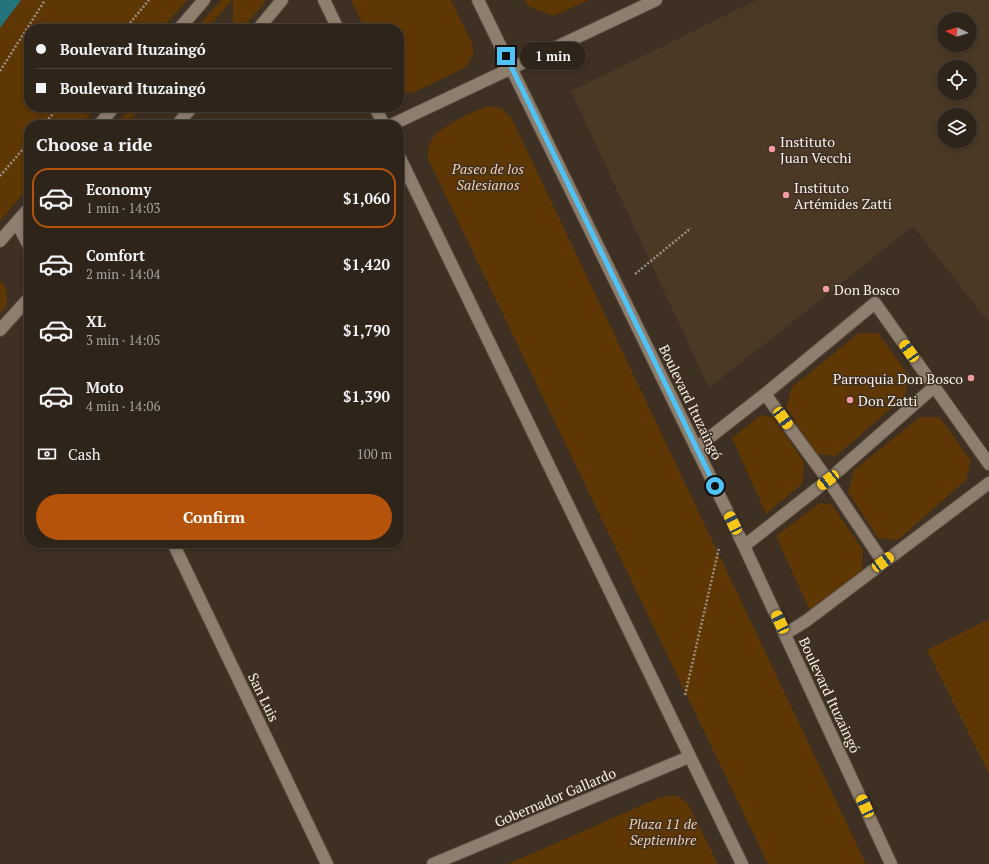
<!DOCTYPE html>
<html lang="en">
<head>
<meta charset="utf-8">
<style>
  :root { --surface:#2e241a; --page:#362c23; --text:#f1f3f6; --muted:#a7a4a2; --line:#494139; --accent:#b45309 }
  body { margin:0; font-family:"PT Serif",serif; background:var(--page); color:var(--text); height:100vh; display:flex; flex-direction:column; font-size:15px; white-space:nowrap }
  * { box-sizing:border-box; margin:0 }
  p { font-size:13px; color:var(--muted) }
  .icon { flex:none; width:22px; height:22px; fill:none; stroke:currentColor; stroke-width:2; stroke-linecap:round; stroke-linejoin:round }
  .map { position:relative; flex:1; overflow:hidden }
  .panel { position:absolute; left:24px; top:120px; width:380px; height:428px; display:flex; flex-direction:column; background:var(--surface); border-radius:16px; box-shadow:0 2px 6px #0003,0 0 0 1px var(--line) }
  .panel>* { flex:none }
  .guide { position:absolute; left:24px; top:24px; width:380px; height:88px; border-radius:16px; box-shadow:0 2px 6px #0003,0 0 0 1px var(--line); display:grid; align-content:center; height:88px; padding:0 12px; background:var(--surface) }
  .needle { width:26px; rotate:275deg }
  .controls { position:absolute; left:937px; top:12px; display:grid; gap:8px }
  .controls a { display:grid; place-items:center; width:40px; height:40px; border-radius:50%; background:var(--surface); box-shadow:0 2px 6px #0003,0 0 0 1px var(--line); font-size:20px }
  .end { position:absolute; width:18px; height:18px; margin:-9px; border:5px solid #4fc3f7; background:#111; box-shadow:0 0 0 2px #111 }
  .from { border-radius:50% }
  .bubble { position:absolute; height:28px; border-radius:14px; background:var(--surface); box-shadow:0 2px 6px #0003,0 0 0 1px var(--line); font-size:13px; font-weight:600; line-height:28px; text-align:center }
  .car { position:absolute; width:12px; height:24px; margin:-12px -6px; border-radius:5px; box-shadow:0 0 3px 1px #0007; background:linear-gradient(#f5c518 24%,#345 0 40%,#f5c518 0 76%,#345 0 86%,#f5c518 0) }
  .guide b { display:flex; align-items:center; gap:14px; height:38px; font-size:15px }
  .guide b+b { border-top:1px solid var(--line) }
  .guide i { width:10px; height:10px; background:var(--text) }
  ul { padding:0; list-style:none }
  li { display:flex; align-items:center; gap:12px; height:60px; margin:0 8px 6px; padding:0 4px; border:2px solid transparent; border-radius:16px }
  li div { flex:1 }
  li b { display:block; font-size:15px }
  li em { font-style:normal; font-weight:600 }
  li.on { border-color:var(--accent) }
  li>.icon { width:36px; height:36px; stroke-width:1.5 }
  h2 { padding:0 12px; font-size:18px; line-height:48px }
  .pay { display:flex; align-items:center; gap:10px; height:44px; padding:0 12px; font-size:15px }
  .pay p { margin-inline-start:auto }
  .button { display:flex; gap:8px; margin-top:auto; padding:8px 12px }
  .button a { flex:1; height:46px; border-radius:24px; background:var(--accent); color:#fff; font-size:16px; font-weight:600; line-height:46px; text-align:center }
  .map>svg:first-child { display:block }
  .built { fill:#4b3926; fill-rule:evenodd }
  .green { fill:#5e3704 }
  .water { fill:#24747e }
  .lines { fill:none; stroke-linecap:round; stroke-linejoin:round }
  .lane-casing { stroke:#574c40; stroke-width:14 }
  .street-casing { stroke:#574c40; stroke-width:14 }
  .secondary-casing { stroke:#574c40; stroke-width:14 }
  .path { stroke:#9d9186; stroke-width:2.5; stroke-dasharray:2 2; stroke-linecap:butt }
  .lane { stroke:#8e7e6e; stroke-width:12 }
  .street { stroke:#8e7e6e; stroke-width:12 }
  .secondary { stroke:#8e7e6e; stroke-width:12 }
  .route { stroke:#4fc3f7; stroke-width:5 }
  .poi-dot { fill:#f49aa2; stroke:#3e3022; stroke-width:1.5 }
  .labels { text-anchor:middle; dominant-baseline:central; stroke-width:3; stroke-linejoin:round; paint-order:stroke }
  .poi-label { font-size:14px; fill:#f9f0e8; stroke:#3e3022; text-anchor:start }
  .park-label { font-size:14px; font-style:italic; fill:#f4d0ac; stroke:#3e3022 }
  .street-label { font-size:14px; fill:#f9f0e8; stroke:#3e3022 }
</style>
</head>
<body>
<div class="map">
<svg width="989" height="864" viewBox="0 0 989 864">
  <rect width="100%" height="100%" fill="#3e3022"/>
  <path class="built" d="M757,0h232v323l-76,-97 -204,162 -138,-297zM944,19h26v26h-26zM944,67h26v26h-26zM944,115h26v26h-26z"/>
  <path class="green" d="M0,0h187l-25,29h-133v78h68l-16,18h-52v62l-29,34z
    M221,0h11l-25,29h-11z
    M233,0h32v2l-23,27h-9z
    M351,0h100l21,43 1,13 -7,11 -54,26 -11,-1 -2,-2v-61h-34z
    M525,0h64l-36,16 -25,-10z
    M490,106l12,3 10,10 354,745h-98l-340,-705c0,-6 0,-12 3,-18 5,-13 45,-31 59,-35z
    M131,107h11l-15,18h-11z
    M0,281c7,5 9,20 5,27 -2,2 -3,4 -5,5z
    M859,333h19l32,44 -6,20 -68,59 -20,-2 -30,-46 6,-21z
    M761,415l12,2 31,45 -2,22 -36,30 -34,-76z
    M920,417h20l31,44 -5,19 -68,60 -20,-2 -30,-46 6,-22z
    M820,503l12,2 31,45 -1,21 -52,40 -34,-75z
    M989,619v155l-62,-124z
    M671,795l9,2 8,7 30,60h-210l151,-66z"/>
  <path class="water" d="M0,0h21l-21,28z"/>
  <g class="lines">
    <defs>
      <path id="lane" d="M765,394l63,86 55,82
        M696,448l69,-54 110,-91 114,161
        M744,546l84,-66 106,-93
        M785,634l21,-13 183,-138"/>
      <path id="street" d="M391,125l265,-125
        M17,223l12,23
        M173,543l154,321
        M433,864l256,-107"/>
      <path id="secondary" d="M324,0l14,29
        M478,0l266,546 147,318
        M179,29l25,-29
        M258,29l24,-29
        M375,107l9,18
        M99,125l15,-18
        M177,125l15,-18
        M399,156l343,708
        M0,241l29,-33
        M0,330l29,-32"/>
    </defs>
    <use href="#lane" class="lane-casing"/>
    <use href="#street" class="street-casing"/>
    <use href="#secondary" class="secondary-casing"/>
    <path class="path" d="M125,29l24,-29
      M0,71l45,-71
      M43,125l16,-18
      M0,176l29,-34
      M635,274l56,-46
      M685,695l34,-147"/>
    <use href="#lane" class="lane"/>
    <use href="#street" class="street"/>
    <use href="#secondary" class="secondary"/>
  </g>
  <g class="lines">
    <path class="route" d="M506,56l209,430"/>
  </g>
  <g class="poi-dot">
    <circle cx="772" cy="149" r="4"/>
    <circle cx="786" cy="195" r="4"/>
    <circle cx="826" cy="289" r="4"/>
    <circle cx="971" cy="378" r="4"/>
    <circle cx="850" cy="400" r="4"/>
  </g>
  <g class="labels">
    <g class="poi-label">
      <text x="780" y="141">Instituto<tspan x="780" dy="16">Juan Vecchi</tspan></text>
      <text x="794" y="187">Instituto<tspan x="794" dy="16">Artémides Zatti</tspan></text>
      <text x="834" y="289">Don Bosco</text>
      <text x="963" y="378" text-anchor="end">Parroquia Don Bosco</text>
      <text x="858" y="400">Don Zatti</text>
    </g>
    <g class="park-label">
      <text x="488" y="168">Paseo de los<tspan x="488" dy="16">Salesianos</tspan></text>
      <text x="663" y="823">Plaza 11 de<tspan x="663" dy="16">Septiembre</tspan></text>
    </g>
    <g class="street-label">
      <text transform="translate(691 402) rotate(64)">Boulevard Ituzaingó</text>
      <text transform="translate(830 695) rotate(65)">Boulevard Ituzaingó</text>
      <text transform="translate(264 697) rotate(64)">San Luis</text>
      <text transform="translate(555 797) rotate(-23)">Gobernador Gallardo</text>
    </g>
  </g>
</svg>
<div class="controls">
<a><svg class="needle" viewBox="-14 -14 28 28"><path d="M0-13l5 13h-10z" fill="#e53935"/><path d="M0 13l5-13h-10z" fill="#a7a4a2"/></svg></a>
<a><svg class="icon" aria-label="locate" viewBox="0 0 24 24"><circle cx="12" cy="12" r="6"/><path d="M12 2v4M12 18v4M2 12h4M18 12h4"/></svg></a>
<a><svg class="icon" aria-label="layers" viewBox="0 0 24 24"><path d="M12 4l9 5-9 5-9-5zM3 14l9 5 9-5"/></svg></a>
</div>
<i class="end from" style="left:715px;top:486px"></i>
<i class="end" style="left:506px;top:56px"></i>
<div class="bubble" style="left:520px;top:42px;width:66px">1 min</div>
<i class="car" style="left:909px;top:351px;rotate:325deg"></i>
<i class="car" style="left:783px;top:418px;rotate:144deg"></i>
<i class="car" style="left:828px;top:480px;rotate:232deg"></i>
<i class="car" style="left:733px;top:523px;rotate:334deg"></i>
<i class="car" style="left:883px;top:562px;rotate:53deg"></i>
<i class="car" style="left:780px;top:622px;rotate:335deg"></i>
<i class="car" style="left:865px;top:806px;rotate:335deg"></i>
<div class="guide">
<b><i class="from"></i>Boulevard Ituzaingó</b>
<b><i></i>Boulevard Ituzaingó</b>
</div>
<section class="panel">
<h2>Choose a ride</h2>
<ul>
<li class="on"><svg class="icon" aria-label="car" viewBox="0 0 24 24"><path d="M5 17H2v-5l4-1 3-4h7l3 4 3 1v5h-3M9 17h6M6 11h13"/><circle cx="7" cy="17" r="2"/><circle cx="17" cy="17" r="2"/></svg><div><b>Economy</b><p>1 min · 14:03</p></div><em>$1,060</em></li>
<li><svg class="icon" aria-label="car" viewBox="0 0 24 24"><path d="M5 17H2v-5l4-1 3-4h7l3 4 3 1v5h-3M9 17h6M6 11h13"/><circle cx="7" cy="17" r="2"/><circle cx="17" cy="17" r="2"/></svg><div><b>Comfort</b><p>2 min · 14:04</p></div><em>$1,420</em></li>
<li><svg class="icon" aria-label="car" viewBox="0 0 24 24"><path d="M5 17H2v-5l4-1 3-4h7l3 4 3 1v5h-3M9 17h6M6 11h13"/><circle cx="7" cy="17" r="2"/><circle cx="17" cy="17" r="2"/></svg><div><b>XL</b><p>3 min · 14:05</p></div><em>$1,790</em></li>
<li><svg class="icon" aria-label="car" viewBox="0 0 24 24"><path d="M5 17H2v-5l4-1 3-4h7l3 4 3 1v5h-3M9 17h6M6 11h13"/><circle cx="7" cy="17" r="2"/><circle cx="17" cy="17" r="2"/></svg><div><b>Moto</b><p>4 min · 14:06</p></div><em>$1,390</em></li>
</ul>
<div class="pay"><svg class="icon" aria-label="cash" viewBox="0 0 24 24"><path d="M3 7h18v10H3z"/><circle cx="12" cy="12" r="2"/></svg>Cash<p>100 m</p></div>
<div class="button"><a>Confirm</a></div>
</section>
</div>
</body>
</html>
